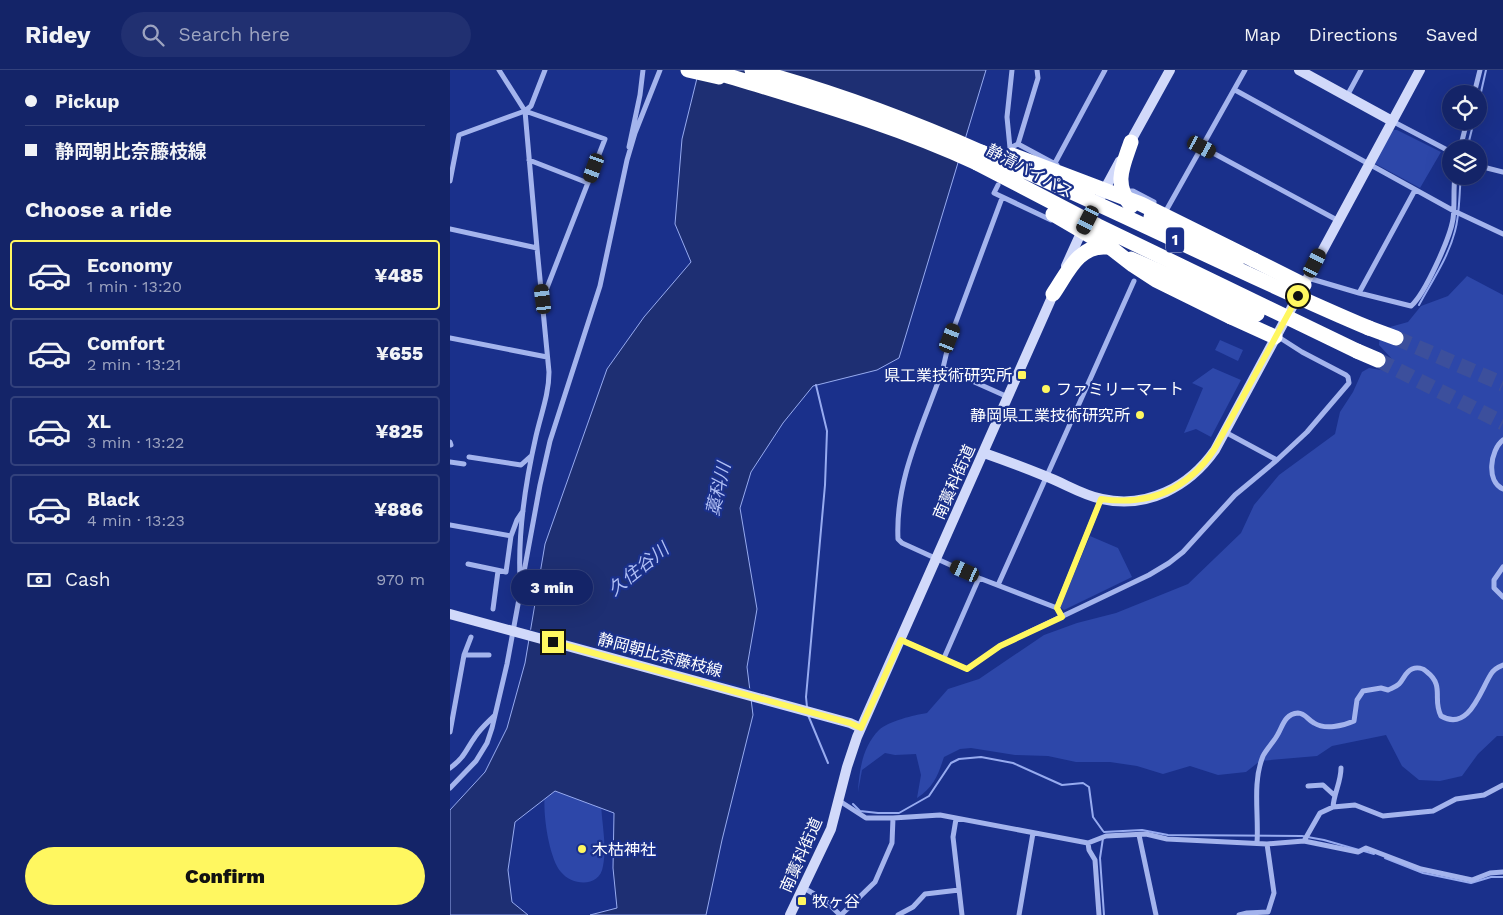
<!DOCTYPE html>
<html lang="en">
<head>
<meta charset="utf-8">
<style>
  :root { --surface:#142468; --page:#213071; --text:#f1f3f6; --muted:#9da4c0; --line:#33417c; --accent:#fff760 }
  body { margin:0; font-family:"Work Sans","Noto Sans JP",sans-serif; background:var(--page); color:var(--text); height:100vh; display:flex; flex-direction:column; font-size:19px; white-space:nowrap }
  * { box-sizing:border-box; margin:0 }
  p { font-size:16px; color:var(--muted) }
  .icon { flex:none; width:28px; height:28px; fill:none; stroke:currentColor; stroke-width:2; stroke-linecap:round; stroke-linejoin:round }
  .map { position:relative; flex:1; overflow:hidden }
  .drawer { display:flex; flex-direction:column; background:var(--surface); width:450px }
  .drawer>* { flex:none }
  .guide { display:grid; align-content:center; height:110px; padding:0 25px; background:var(--surface) }
  .fabs { position:absolute; left:992px; top:15px; display:grid; gap:10px }
  .fabs a { display:grid; place-items:center; width:45px; height:45px; border-radius:50%; background:var(--surface); box-shadow:0 5px 20px #0002,0 0 0 1px var(--line); font-size:25px }
  .end { position:absolute; width:22px; height:22px; margin:-11px; border:6px solid #fff760; background:#111; box-shadow:0 0 0 2px #111 }
  .from { border-radius:50% }
  .bubble { position:absolute; height:35px; border-radius:18px; background:var(--surface); box-shadow:0 5px 20px #0002,0 0 0 1px var(--line); font-size:16px; font-weight:800; line-height:35px; text-align:center }
  .car { position:absolute; width:15px; height:30px; margin:-15px -8px; border-radius:6px; box-shadow:0 0 4px 1px #0007; background:linear-gradient(#222 24%,#8ab4d8 0 40%,#222 0 76%,#8ab4d8 0 86%,#222 0) }
  .guide b { display:flex; align-items:center; gap:18px; height:48px; font-size:19px }
  .guide b+b { border-top:1px solid var(--line) }
  .guide i { width:12px; height:12px; background:var(--text) }
  ul { padding:0; list-style:none }
  li { display:flex; align-items:center; gap:15px; height:70px; margin:0 10px 8px; padding:0 15px; border:2px solid var(--line); border-radius:5px }
  li div { flex:1 }
  li b { display:block; font-size:19px }
  li em { font-style:normal; font-weight:800 }
  li.current { border-color:var(--accent) }
  li>.icon { width:45px; height:45px; stroke-width:1.5 }
  h2 { padding:0 25px; font-size:22px; line-height:60px }
  .pay { display:flex; align-items:center; gap:12px; height:55px; padding:0 25px; font-size:19px }
  .pay p { margin-inline-start:auto }
  .button { display:flex; gap:10px; margin-top:auto; padding:10px 25px }
  .button a { flex:1; height:58px; border-radius:30px; background:var(--accent); color:#111; font-size:20px; font-weight:800; line-height:58px; text-align:center }
  header { display:flex; align-items:center; gap:30px; box-sizing:border-box; height:70px; padding:0 25px; background:var(--surface); border-bottom:1px solid var(--line) }
  header strong { font-size:24px }
  nav { display:flex; gap:28px; margin-inline-start:auto; font-size:18px }
  .search { width:350px; height:45px; background:var(--page); display:flex; align-items:center; gap:12px; box-sizing:border-box; padding:0 18px; border-radius:28px; color:var(--muted); font-size:19px }
  main { display:flex; flex:1; min-height:0 }
  .map>svg:first-child { display:block }
  .green { fill:#2d47a9 }
  .water { fill:#1e2f73; stroke:#97abf0 }
  .pier { fill:#1a308b }
  .lines { fill:none; stroke-linecap:round; stroke-linejoin:round }
  .stream { stroke:#97abf0; stroke-width:2 }
  .highway-tunnel { stroke:#3c4f9c; stroke-width:15; stroke-dasharray:15 8; stroke-linecap:butt }
  .street { stroke:#a4b4ed; stroke-width:5 }
  .secondary { stroke:#d1d9fa; stroke-width:10 }
  .highway { stroke:#fff; stroke-width:15 }
  .highway-bridge { stroke:#fff; stroke-width:15 }
  .route { stroke:#fff760; stroke-width:6 }
  .poi-dot { fill:#fff760; stroke:#1a308b; stroke-width:2 }
  .labels { text-anchor:middle; dominant-baseline:central; stroke-width:4.5; stroke-linejoin:round; paint-order:stroke }
  .shield { fill:#1a308b; stroke:#bac1dc; stroke-width:1 }
  .shield-label { font-size:15px; font-weight:bold; fill:#fff }
  .street-label { font-size:16px; fill:#fff; stroke:#1a308b }
  .poi-label { font-size:16px; fill:#fff; stroke:#1a308b; text-anchor:start }
  .water-label { font-size:18px; font-style:italic; fill:#b0bff5; stroke:#1a308b }
</style>
</head>
<body>
<header>
<strong>Ridey</strong>
<div class="search"><svg class="icon" aria-label="search" viewBox="0 0 24 24"><circle cx="10" cy="10" r="6"/><path d="M15 15l6 6"/></svg>Search here</div>
<nav><a>Map</a><a>Directions</a><a>Saved</a></nav>
</header>
<main>
<section class="drawer">
<div class="guide">
<b><i class="from"></i>Pickup</b>
<b><i></i>静岡朝比奈藤枝線</b>
</div>
<h2>Choose a ride</h2>
<ul>
<li class="current"><svg class="icon" aria-label="car" viewBox="0 0 24 24"><path d="M5 17H2v-5l4-1 3-4h7l3 4 3 1v5h-3M9 17h6M6 11h13"/><circle cx="7" cy="17" r="2"/><circle cx="17" cy="17" r="2"/></svg><div><b>Economy</b><p>1 min · 13:20</p></div><em>¥485</em></li>
<li><svg class="icon" aria-label="car" viewBox="0 0 24 24"><path d="M5 17H2v-5l4-1 3-4h7l3 4 3 1v5h-3M9 17h6M6 11h13"/><circle cx="7" cy="17" r="2"/><circle cx="17" cy="17" r="2"/></svg><div><b>Comfort</b><p>2 min · 13:21</p></div><em>¥655</em></li>
<li><svg class="icon" aria-label="car" viewBox="0 0 24 24"><path d="M5 17H2v-5l4-1 3-4h7l3 4 3 1v5h-3M9 17h6M6 11h13"/><circle cx="7" cy="17" r="2"/><circle cx="17" cy="17" r="2"/></svg><div><b>XL</b><p>3 min · 13:22</p></div><em>¥825</em></li>
<li><svg class="icon" aria-label="car" viewBox="0 0 24 24"><path d="M5 17H2v-5l4-1 3-4h7l3 4 3 1v5h-3M9 17h6M6 11h13"/><circle cx="7" cy="17" r="2"/><circle cx="17" cy="17" r="2"/></svg><div><b>Black</b><p>4 min · 13:23</p></div><em>¥886</em></li>
</ul>
<div class="pay"><svg class="icon" aria-label="cash" viewBox="0 0 24 24"><path d="M3 7h18v10H3z"/><circle cx="12" cy="12" r="2"/></svg>Cash<p>970 m</p></div>
<div class="button"><a>Confirm</a></div>
</section>
<div class="map">
<svg width="1053" height="845" viewBox="0 0 1053 845">
  <rect width="100%" height="100%" fill="#1a308b"/>
  <path class="green" d="M943,60h4l44,22 -21,36 -46,-25z
    M1017,206l36,19v441h-6l-19,18 -16,22 -22,5 -21,-1 -17,-14 -16,-31 -54,11 -15,10 -57,5 -14,11 -28,3 -28,-9 -27,8 -26,-8 -27,-4h-34l-28,-6 -33,-1 -44,-7 -11,1 -16,8c-6,18 -10,30 -27,41l4,-23 -5,-21 -21,1 -10,-2 -23,17 -4,22c1,-22 5,-46 21,-62 10,-9 35,-15 48,-17l21,-24 31,-10 65,-44 33,-12 39,-10 72,-29 53,-51 13,-28 25,-30 56,-41 5,-22 13,-20 9,-20 7,-4 18,3 5,-12 -13,-14 1,-12 10,-6 18,-5 13,-16 27,-10z
    M770,270l23,10 -5,11 -23,-11z
    M763,298l28,12 -30,57 -15,-8 -12,4 19,-45 -11,-5z
    M640,466l28,12 14,29 -68,33 -4,-3z
    M96,716l55,18c1,21 6,42 2,62 -3,22 -31,20 -42,6 -13,-15 -20,-67 -15,-86z"/>
  <path class="water" d="M249,0h287l-87,288 -22,12 -64,16 -30,37 -32,49 -11,36 17,101 -10,58 6,48 -31,125 -16,75h-116l27,-7 -4,-40 1,-55 -59,-22 -40,31 -7,48 4,32 16,13h-78v-105l35,-38 22,-44 18,-65 20,-119 62,-175 37,-52 47,-55 -16,-38 7,-85z"/>
  <path class="pier" d="M78,559l224,60 2,11 -227,-62z"/>
  <g class="lines">
    <path class="stream" d="M1029,31l7,-31
      M1017,79l7,-28
      M969,235c13,-24 29,-47 36,-74 5,-18 4,-37 6,-55
      M357,637l-1,-10 19,-212 2,-54 -11,-46
      M358,645l20,48
      M403,734l7,7 18,2h21l30,-17 22,-33 8,-4 22,-2 32,6 49,22 21,-2 6,4 4,30 10,14
      M654,762l38,-2 26,5 134,1 22,4 35,10
      M653,768l-3,20 4,57
      M914,781l10,3
      M935,788l38,15 48,10 20,-6h12"/>
    <path class="highway-tunnel" d="M946,268l107,46
      M928,290l125,63"/>
    <path class="street" d="M49,0l26,41 12,137 12,124c0,22 -8,42 -13,64 -10,44 -18,97 -16,142
      M562,0l-5,47 3,31 8,-4 20,-66 -1,-8
      M785,20l219,121 49,23
      M1024,24l6,-24
      M897,26l14,-26
      M75,41l80,28 -62,159
      M942,51l59,31
      M568,74l39,21
      M179,77l11,-52 3,-25
      M752,77l135,73
      M1010,79l7,-28
      M79,90l59,23
      M605,93l50,-93
      M1029,96l24,6
      M0,111l9,-46 66,-24 6,-5 14,-36
      M548,115l-4,8 57,27
      M675,121h8l21,11
      M552,128l-52,140 -7,30 65,29
      M717,139l78,-139
      M0,159l87,19
      M858,208l51,15 52,13c14,-12 39,-68 42,-87 2,-14 0,-29 2,-43
      M909,223l56,-103
      M0,268l97,19
      M493,298c-19,56 -48,110 -45,171l4,4 77,35 78,30
      M775,362l52,28
      M1053,370c-13,10 -17,42 0,49
      M0,372l1,3
      M19,387l52,8 10,-9
      M0,392l14,2
      M0,455l61,11 6,-16 6,-9
      M18,494l38,8 5,-36
      M1053,497l-9,13v8l9,9
      M548,515l136,-304
      M43,539l5,-38
      M612,547l-5,-9 44,-109
      M451,570l66,29 33,-23 149,-71 20,-12 14,-11 52,-57 42,-35 30,-28 42,-49 -1,-6 -2,-2 -44,-23 -25,-16
      M14,585h25
      M494,588l35,-80
      M0,662l14,-77 7,-18
      M0,698c15,-11 15,-17 25,-31 5,-8 13,-15 19,-21
      M858,716l15,-1 11,10
      M0,718l26,-27 11,-18 5,-15 15,-64 33,-179 10,-44 50,-155 27,-126 8,-27 25,-63
      M388,730l28,18h27l47,-3 148,28 18,-7 40,-2 21,5 100,5 37,-3 54,11 8,-4 55,21 51,11 18,-7 13,-1
      M883,737c1,-14 8,-25 8,-39
      M506,749l-3,18 9,78
      M689,765l17,80
      M854,771l16,-28 13,-6 22,-2 28,11 50,-5 23,-12 28,-4 19,-10
      M638,773l1,7 6,10 4,55
      M807,773c2,-28 -5,-60 6,-87 4,-8 11,-14 15,-22 5,-9 7,-20 20,-21 7,0 10,7 16,10 11,7 29,3 40,-2l3,-21 6,-9 18,-3 7,2c4,-2 8,-3 11,-6 5,-5 6,-12 13,-15 5,-2 11,-1 15,3 18,14 5,27 14,44 28,16 39,-25 50,-42 2,-4 7,-7 12,-9
      M354,818l22,13 14,14
      M391,845l34,-33 17,-39 1,-25
      M448,845l15,-8 12,-13 34,-4
      M569,845l14,-82
      M789,845l8,-2 21,-1 6,-19 -7,-49"/>
    <path class="secondary" d="M849,0l93,51
      M678,76l42,-76
      M616,196l14,-31 40,-74
      M534,383c20,7 41,15 61,23 19,7 37,19 57,23 45,10 87,-12 113,-49 68,-127 136,-254 205,-380
      M0,544l400,109 11,5
      M340,845l41,-86 16,-62 10,-30 199,-449"/>
    <path class="highway" d="M238,0l31,7
      M259,0c90,28 182,53 268,93
      M302,0c79,21 154,49 229,82
      M681,136c-18,-23 -8,-40 0,-64
      M701,147l86,43
      M681,189l93,41
      M804,190l50,25
      M603,224c14,-20 25,-49 53,-47
      M781,247l44,20
      M919,258l27,10
      M907,281l21,9"/>
    <path class="highway-bridge" d="M531,82c131,55 257,121 388,176
      M562,85l129,49 113,56
      M527,93l121,63 259,125
      M603,144l58,34 22,17 23,15 75,37
      M774,230l33,14"/>
  </g>
  <g class="lines">
    <path class="route" d="M103,572l297,81 11,5 40,-88 66,29 33,-23 62,-29 -5,-9 44,-109c48,7 86,-9 113,-49l84,-154"/>
  </g>
  <g class="poi-dot">
    <rect x="567" y="300" width="10" height="10" rx="2.5"/>
    <circle cx="596" cy="319" r="5"/>
    <circle cx="690" cy="345" r="5"/>
    <circle cx="132" cy="779" r="5"/>
    <rect x="347" y="826" width="10" height="10" rx="2.5"/>
  </g>
  <g class="labels">
    <rect class="shield" x="716" y="157.5" width="18" height="25" rx="4"/>
    <g class="shield-label">
      <text x="725" y="170">1</text>
    </g>
    <g class="street-label">
      <text transform="translate(580 101) rotate(28)">静清バイパス</text>
      <text transform="translate(504 412) rotate(-66)">南藁科街道</text>
      <text transform="translate(210 585) rotate(15)">静岡朝比奈藤枝線</text>
      <text transform="translate(351 785) rotate(-66)">南藁科街道</text>
    </g>
    <g class="poi-label">
      <text x="562" y="305" text-anchor="end">県工業技術研究所</text>
      <text x="606" y="319">ファミリーマート</text>
      <text x="680" y="345" text-anchor="end">静岡県工業技術研究所</text>
      <text x="142" y="779">木枯神社</text>
      <text x="362" y="831">牧ヶ谷</text>
    </g>
    <g class="water-label">
      <text transform="translate(268 419) rotate(-77)">藁科川</text>
      <text transform="translate(188 499) rotate(-39)">久住谷川</text>
    </g>
  </g>
</svg>
<div class="fabs">
<a><svg class="icon" aria-label="locate" viewBox="0 0 24 24"><circle cx="12" cy="12" r="6"/><path d="M12 2v4M12 18v4M2 12h4M18 12h4"/></svg></a>
<a><svg class="icon" aria-label="layers" viewBox="0 0 24 24"><path d="M12 4l9 5-9 5-9-5zM3 14l9 5 9-5"/></svg></a>
</div>
<i class="end from" style="left:848px;top:226px"></i>
<i class="end" style="left:103px;top:572px"></i>
<div class="bubble" style="left:61px;top:500px;width:82px">3 min</div>
<i class="car" style="left:752px;top:77px;rotate:118deg"></i>
<i class="car" style="left:144px;top:98px;rotate:200deg"></i>
<i class="car" style="left:638px;top:150px;rotate:207deg"></i>
<i class="car" style="left:865px;top:193px;rotate:27deg"></i>
<i class="car" style="left:93px;top:229px;rotate:353deg"></i>
<i class="car" style="left:500px;top:268px;rotate:21deg"></i>
<i class="car" style="left:515px;top:501px;rotate:294deg"></i>
</div>
</main>
</body>
</html>
